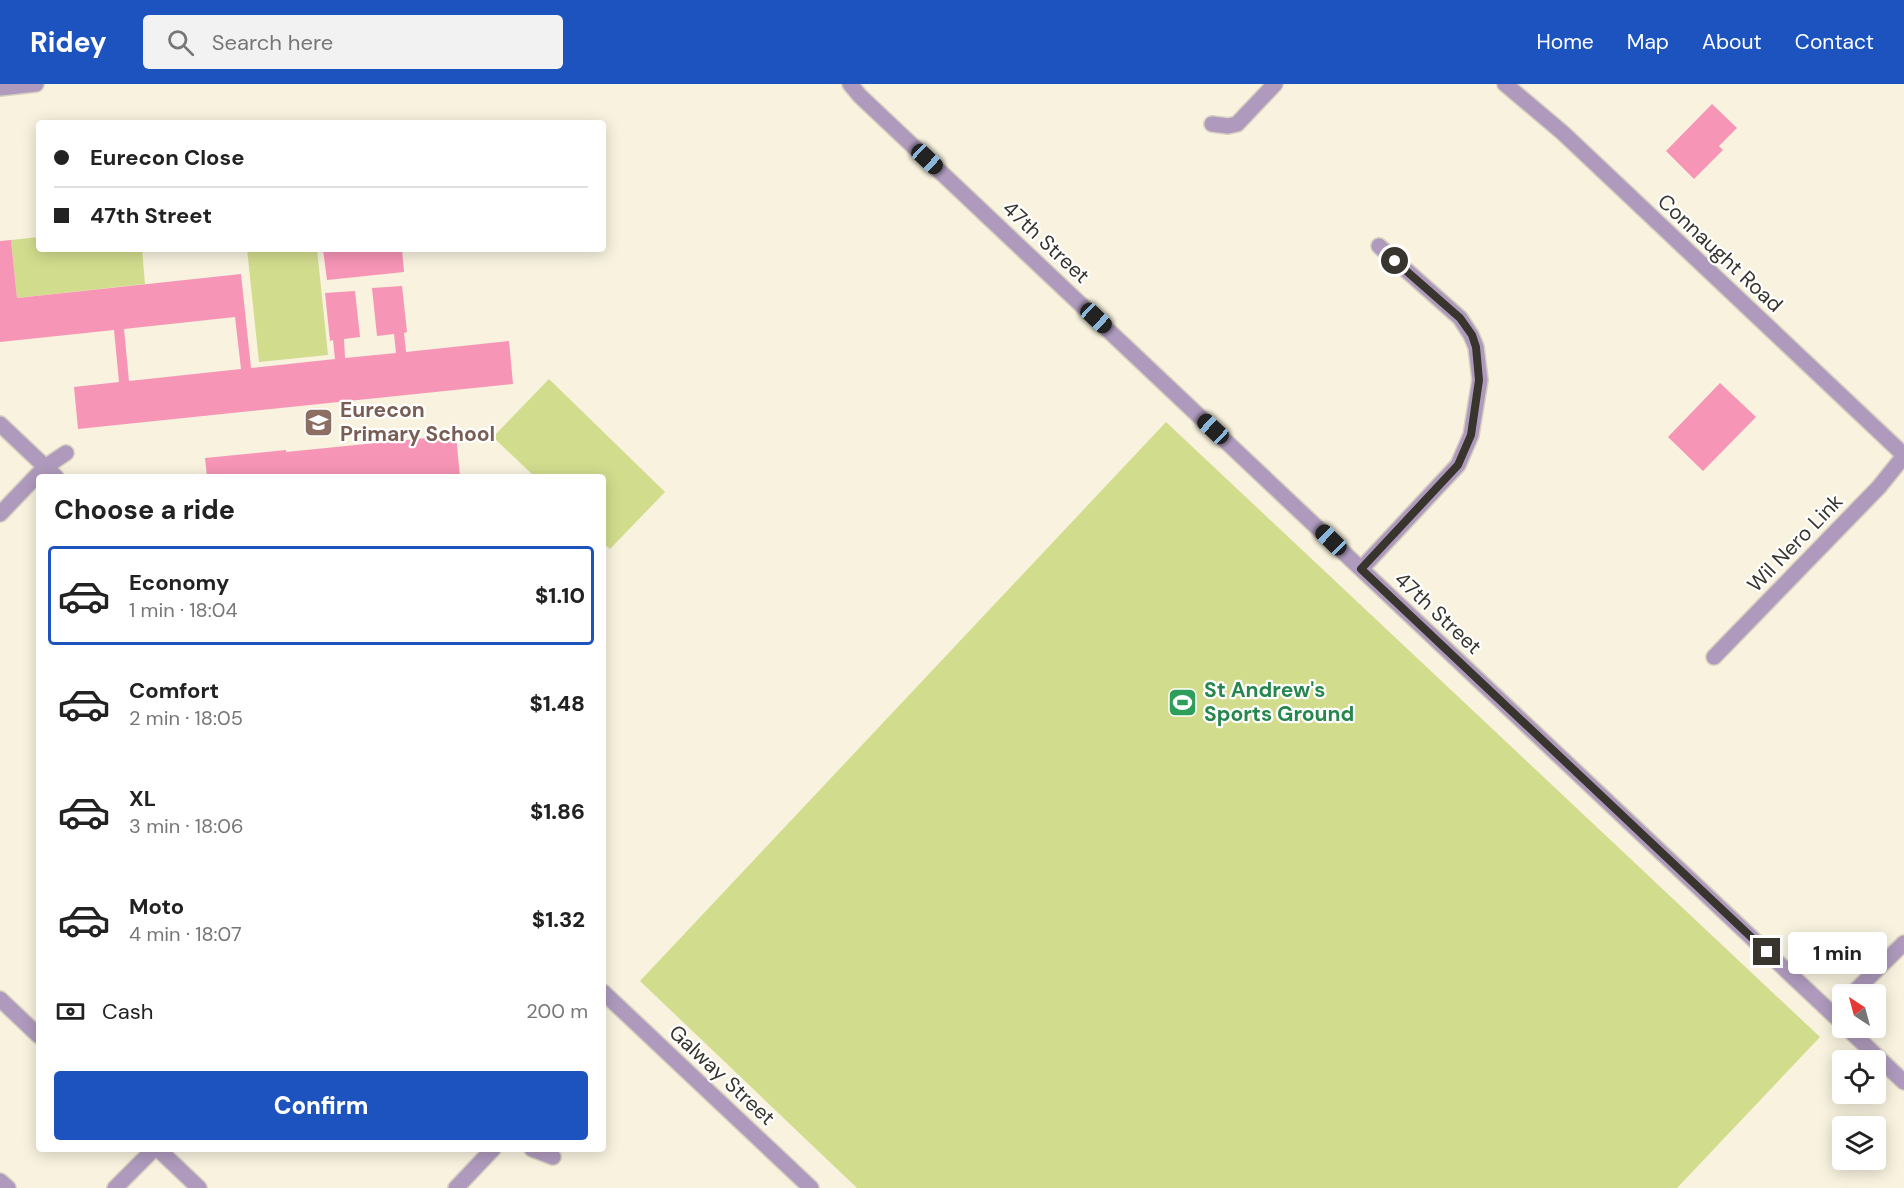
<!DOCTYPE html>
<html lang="en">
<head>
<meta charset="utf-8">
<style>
  :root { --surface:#fff; --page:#f2f2f2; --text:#222; --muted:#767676; --line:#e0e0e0; --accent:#1c53bf }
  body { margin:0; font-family:"DM Sans",sans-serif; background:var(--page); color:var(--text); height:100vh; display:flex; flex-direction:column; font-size:22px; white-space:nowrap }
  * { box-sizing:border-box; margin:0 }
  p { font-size:20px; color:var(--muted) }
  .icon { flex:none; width:33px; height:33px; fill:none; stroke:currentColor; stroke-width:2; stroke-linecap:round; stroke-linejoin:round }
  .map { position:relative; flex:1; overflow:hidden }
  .details { position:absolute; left:36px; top:390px; width:570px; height:678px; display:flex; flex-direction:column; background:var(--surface); border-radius:6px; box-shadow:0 3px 15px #0003 }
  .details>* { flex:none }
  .guide { position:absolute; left:36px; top:36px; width:570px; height:132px; border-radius:6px; box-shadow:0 3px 15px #0003; display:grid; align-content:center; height:132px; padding:0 18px; background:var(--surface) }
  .needle { width:39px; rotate:324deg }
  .controls { position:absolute; left:1832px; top:900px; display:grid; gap:12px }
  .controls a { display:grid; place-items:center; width:54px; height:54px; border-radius:6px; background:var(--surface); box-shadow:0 3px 15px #0003; font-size:30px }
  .end { position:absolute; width:27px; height:27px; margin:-14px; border:8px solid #37352d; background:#fff; box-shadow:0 0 0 3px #fff }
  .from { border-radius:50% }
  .bubble { position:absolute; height:42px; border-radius:6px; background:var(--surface); box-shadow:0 3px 15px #0003; font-size:20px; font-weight:800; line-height:42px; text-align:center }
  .car { position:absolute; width:18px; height:36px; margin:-18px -9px; border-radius:8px; box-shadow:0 0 4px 2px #0007; background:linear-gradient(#222 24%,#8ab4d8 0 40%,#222 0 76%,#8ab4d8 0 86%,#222 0) }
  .guide b { display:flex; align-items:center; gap:21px; height:57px; font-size:22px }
  .guide b+b { border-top:2px solid var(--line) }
  .guide i { width:15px; height:15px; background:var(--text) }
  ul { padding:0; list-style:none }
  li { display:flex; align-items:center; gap:18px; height:99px; margin:0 12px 9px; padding:0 6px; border:3px solid transparent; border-radius:6px }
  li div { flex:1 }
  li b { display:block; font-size:22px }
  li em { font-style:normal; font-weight:800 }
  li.current { border-color:var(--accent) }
  li>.icon { width:54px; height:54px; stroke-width:1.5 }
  h2 { padding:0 18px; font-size:27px; line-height:72px }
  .pay { display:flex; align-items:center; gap:15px; height:66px; padding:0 18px; font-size:22px }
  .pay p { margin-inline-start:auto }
  .action { display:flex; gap:12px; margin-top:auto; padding:12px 18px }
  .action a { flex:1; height:69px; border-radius:6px; background:var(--accent); color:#fff; font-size:24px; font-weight:800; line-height:69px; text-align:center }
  header { display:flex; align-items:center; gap:36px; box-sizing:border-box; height:84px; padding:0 30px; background:var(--accent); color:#fff }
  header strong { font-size:28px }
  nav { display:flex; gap:33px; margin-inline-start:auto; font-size:21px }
  .search { width:420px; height:54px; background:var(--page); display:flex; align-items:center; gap:15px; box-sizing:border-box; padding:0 21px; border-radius:6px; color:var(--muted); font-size:22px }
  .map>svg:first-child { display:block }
  .green { fill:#d2dc8d }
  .building { fill:#f695b6; fill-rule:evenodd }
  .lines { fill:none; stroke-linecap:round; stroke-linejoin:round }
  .service-casing { stroke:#d5d0bf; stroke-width:18 }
  .minor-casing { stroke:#d5d0bf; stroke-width:18 }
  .tertiary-casing { stroke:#d5d0bf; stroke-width:18 }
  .service { stroke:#af9abd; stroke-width:15 }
  .minor { stroke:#af9abd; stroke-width:15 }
  .tertiary { stroke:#af9abd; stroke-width:15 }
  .route { stroke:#37352d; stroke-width:8 }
  .labels { text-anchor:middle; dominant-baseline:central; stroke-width:4.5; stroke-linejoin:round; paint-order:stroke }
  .street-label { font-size:21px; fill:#37352d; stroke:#fff }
  .education-label { font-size:21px; font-weight:bold; fill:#785e54; stroke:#fff; text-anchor:start }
  .leisure-label { font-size:21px; font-weight:bold; fill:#27864d; stroke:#fff; text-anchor:start }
</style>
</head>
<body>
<header>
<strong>Ridey</strong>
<div class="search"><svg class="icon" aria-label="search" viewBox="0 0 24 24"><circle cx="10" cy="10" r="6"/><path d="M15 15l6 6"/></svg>Search here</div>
<nav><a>Home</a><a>Map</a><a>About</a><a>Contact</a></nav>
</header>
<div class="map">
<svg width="1904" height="1104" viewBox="0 0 1904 1104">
  <rect width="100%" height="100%" fill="#f8f2df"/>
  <path class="green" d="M39,153v12h103l3,35 -128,14 -6,-58z
    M247,165h70l11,106 -69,7z
    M549,295l116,113 -55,57 -7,-6v-66h-68l-42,-40z
    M1166,338l654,615 -143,151h-820l-217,-207z"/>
  <path class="building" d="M1712,20l25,24 -18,18 4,4 -29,29 -28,-28z
    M11,156l6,58 224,-24 10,94 84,-9 -2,-19 -3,1 -5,-48 30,-2 5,46 -16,2 1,19 51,-5 -2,-19 -17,2 -5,-48 30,-2 5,46 -3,1 2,19 103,-11 4,43 -435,45 -4,-42 45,-5 -5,-52 -114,12v-101zM235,233l6,52 -112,12 -5,-52z
    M323,165h79l2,23 -77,8z
    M1720,299l36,34 -53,54 -35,-34z
    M456,351l4,42h-253l-2,-19 81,-8v2z"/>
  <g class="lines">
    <defs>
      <path id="service" d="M1212,40l16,2 9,-2 38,-40
        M45,383l21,-14
        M1852,910l52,-51
        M1833,930l9,-9
        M532,1065l21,8
        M456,1104l37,-39"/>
      <path id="minor" d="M850,0l10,12 982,927
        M0,340l56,53
        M0,430l45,-47
        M1361,485l97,-104 13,-30 9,-55 -4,-33 -5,-12 -11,-17 -81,-72
        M1714,573l165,-170 25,-31
        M603,908l208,196
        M0,915l39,37
        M1847,944l57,54
        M158,1065l41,39
        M0,1097l8,7
        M115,1104l39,-39"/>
      <path id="tertiary" d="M1505,0l58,49 341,322
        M0,4l36,-4"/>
    </defs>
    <use href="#service" class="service-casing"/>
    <use href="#minor" class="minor-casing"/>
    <use href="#tertiary" class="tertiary-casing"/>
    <use href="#service" class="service"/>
    <use href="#minor" class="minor"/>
    <use href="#tertiary" class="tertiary"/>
  </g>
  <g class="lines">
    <path class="route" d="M1395,177l65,57 12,17 4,12 3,33 -8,55 -13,30 -97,104 406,383"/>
  </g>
  <defs>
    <symbol id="school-square" viewBox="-11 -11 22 22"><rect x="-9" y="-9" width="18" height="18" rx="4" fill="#8d6e63" stroke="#fff"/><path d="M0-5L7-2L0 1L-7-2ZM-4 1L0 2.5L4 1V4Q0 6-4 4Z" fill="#fff"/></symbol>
    <symbol id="stadium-square" viewBox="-11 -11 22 22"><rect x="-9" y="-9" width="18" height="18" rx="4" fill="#2e9e5b" stroke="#fff"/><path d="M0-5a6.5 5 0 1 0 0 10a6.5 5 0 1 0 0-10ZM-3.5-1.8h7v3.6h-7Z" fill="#fff"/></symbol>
  </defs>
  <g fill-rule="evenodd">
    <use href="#school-square" x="302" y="322" width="33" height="33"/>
    <use href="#stadium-square" x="1166" y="602" width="33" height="33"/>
  </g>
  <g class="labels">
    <g class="street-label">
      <text transform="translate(1046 158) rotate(43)">47th Street</text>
      <text transform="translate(1720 169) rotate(43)">Connaught Road</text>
      <text transform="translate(1795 459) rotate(-46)">Wil Nero Link</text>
      <text transform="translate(1438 529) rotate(43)">47th Street</text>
      <text transform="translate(722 991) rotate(43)">Galway Street</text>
    </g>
    <g class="education-label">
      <text x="340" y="326">Eurecon<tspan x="340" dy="24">Primary School</tspan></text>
    </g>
    <g class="leisure-label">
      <text x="1204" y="606">St Andrew's<tspan x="1204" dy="24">Sports Ground</tspan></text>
    </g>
  </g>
</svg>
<div class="controls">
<a><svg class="needle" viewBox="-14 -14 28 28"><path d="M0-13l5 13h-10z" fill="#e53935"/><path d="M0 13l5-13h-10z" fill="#767676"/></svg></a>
<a><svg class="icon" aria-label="locate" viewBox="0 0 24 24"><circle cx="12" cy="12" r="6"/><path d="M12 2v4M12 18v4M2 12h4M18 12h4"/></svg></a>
<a><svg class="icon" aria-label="layers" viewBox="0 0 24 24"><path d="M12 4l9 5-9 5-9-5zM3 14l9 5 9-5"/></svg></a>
</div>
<i class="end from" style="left:1395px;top:177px"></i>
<i class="end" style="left:1767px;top:868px"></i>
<div class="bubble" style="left:1788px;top:848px;width:99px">1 min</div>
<i class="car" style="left:927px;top:75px;rotate:133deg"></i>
<i class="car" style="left:1096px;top:234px;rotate:133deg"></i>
<i class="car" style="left:1213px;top:345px;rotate:313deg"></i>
<i class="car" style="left:1331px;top:456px;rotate:314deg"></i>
<div class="guide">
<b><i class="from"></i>Eurecon Close</b>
<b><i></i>47th Street</b>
</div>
<section class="details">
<h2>Choose a ride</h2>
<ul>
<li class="current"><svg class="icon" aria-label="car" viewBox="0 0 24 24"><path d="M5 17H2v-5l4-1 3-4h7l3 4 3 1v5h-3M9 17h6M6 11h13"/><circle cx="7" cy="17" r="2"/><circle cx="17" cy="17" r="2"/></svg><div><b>Economy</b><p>1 min · 18:04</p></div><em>$1.10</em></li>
<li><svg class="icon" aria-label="car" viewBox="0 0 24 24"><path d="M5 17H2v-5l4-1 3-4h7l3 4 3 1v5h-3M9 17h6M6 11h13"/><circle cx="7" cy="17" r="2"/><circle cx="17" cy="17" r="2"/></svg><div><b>Comfort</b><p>2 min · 18:05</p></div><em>$1.48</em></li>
<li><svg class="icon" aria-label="car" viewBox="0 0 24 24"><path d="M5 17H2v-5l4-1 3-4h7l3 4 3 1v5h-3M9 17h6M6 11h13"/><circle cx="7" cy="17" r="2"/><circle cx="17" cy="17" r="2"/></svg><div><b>XL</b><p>3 min · 18:06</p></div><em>$1.86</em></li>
<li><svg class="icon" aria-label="car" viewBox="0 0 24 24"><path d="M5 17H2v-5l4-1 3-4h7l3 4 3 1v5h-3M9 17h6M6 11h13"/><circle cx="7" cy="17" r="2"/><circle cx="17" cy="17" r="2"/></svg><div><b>Moto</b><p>4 min · 18:07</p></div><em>$1.32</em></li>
</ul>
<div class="pay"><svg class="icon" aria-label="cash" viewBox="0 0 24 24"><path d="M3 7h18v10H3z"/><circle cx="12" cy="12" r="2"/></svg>Cash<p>200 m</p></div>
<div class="action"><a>Confirm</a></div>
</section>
</div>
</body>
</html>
